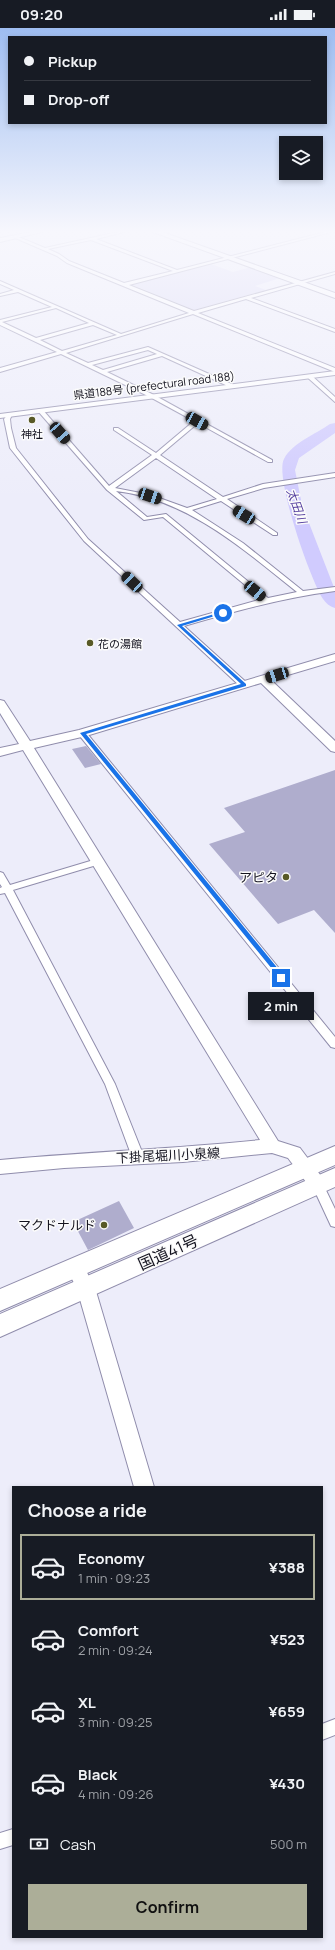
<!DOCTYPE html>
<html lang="en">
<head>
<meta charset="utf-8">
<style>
  :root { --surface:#171b24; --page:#20242c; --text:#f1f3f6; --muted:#9ea1a6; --line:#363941; --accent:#acae98 }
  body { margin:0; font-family:Manrope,"Noto Sans JP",sans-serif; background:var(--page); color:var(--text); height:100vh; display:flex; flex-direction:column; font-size:15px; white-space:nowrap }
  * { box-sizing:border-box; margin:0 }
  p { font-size:13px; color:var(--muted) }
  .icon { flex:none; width:22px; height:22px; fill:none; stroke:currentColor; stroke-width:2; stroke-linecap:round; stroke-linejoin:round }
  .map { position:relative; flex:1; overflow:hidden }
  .details { position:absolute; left:12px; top:1458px; width:311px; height:452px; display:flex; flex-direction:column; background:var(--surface); border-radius:0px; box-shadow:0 2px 6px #0003 }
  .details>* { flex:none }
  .hud { position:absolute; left:8px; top:8px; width:319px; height:88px; border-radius:0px; box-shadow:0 2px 6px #0003; display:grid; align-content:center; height:88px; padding:0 16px; background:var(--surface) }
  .buttons { position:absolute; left:279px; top:108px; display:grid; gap:8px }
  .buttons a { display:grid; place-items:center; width:44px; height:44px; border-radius:0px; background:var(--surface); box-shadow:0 2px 6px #0003; font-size:20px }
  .end { position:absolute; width:18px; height:18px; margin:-9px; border:5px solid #1a73e8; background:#fff; box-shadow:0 0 0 2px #fff }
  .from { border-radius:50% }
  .bubble { position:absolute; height:28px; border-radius:0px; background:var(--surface); box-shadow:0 2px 6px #0003; font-size:13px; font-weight:700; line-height:28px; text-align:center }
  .car { position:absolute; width:12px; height:24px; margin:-12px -6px; border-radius:5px; box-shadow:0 0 3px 1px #0007; background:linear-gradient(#222 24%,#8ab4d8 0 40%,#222 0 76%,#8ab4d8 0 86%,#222 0) }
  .hud b { display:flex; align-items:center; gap:14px; height:38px; font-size:15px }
  .hud b+b { border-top:1px solid var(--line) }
  .hud i { width:10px; height:10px; background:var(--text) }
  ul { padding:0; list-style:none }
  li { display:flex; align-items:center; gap:12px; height:66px; margin:0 8px 6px; padding:0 8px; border:2px solid transparent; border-radius:0px }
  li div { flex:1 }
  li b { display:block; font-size:15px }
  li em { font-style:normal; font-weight:700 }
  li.selected { border-color:var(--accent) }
  li>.icon { width:36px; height:36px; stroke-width:1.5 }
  h2 { padding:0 16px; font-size:18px; line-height:48px }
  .pay { display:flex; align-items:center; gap:10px; height:44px; padding:0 16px; font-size:15px }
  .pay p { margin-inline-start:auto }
  .primary-button { display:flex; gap:8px; margin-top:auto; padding:8px 16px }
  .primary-button a { flex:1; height:46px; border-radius:0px; background:var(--accent); color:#111; font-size:16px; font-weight:700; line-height:46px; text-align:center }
  .status { display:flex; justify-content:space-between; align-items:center; height:28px; padding:0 20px; background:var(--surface); direction:ltr }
  .status svg { height:11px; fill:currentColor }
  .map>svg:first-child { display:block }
  .green { fill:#d8d6f4 }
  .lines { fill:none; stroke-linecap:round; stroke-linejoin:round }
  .river { fill:#d0cbfe; fill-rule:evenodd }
  .building { fill:#afadcd }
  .street-casing { stroke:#908dac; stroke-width:2 }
  .secondary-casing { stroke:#908dac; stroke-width:2 }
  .primary-casing { stroke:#908dac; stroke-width:2 }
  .highway-casing { stroke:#908dac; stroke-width:2 }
  .street { fill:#fff; fill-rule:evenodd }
  .secondary { fill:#fff; fill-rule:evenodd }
  .primary { fill:#fff; fill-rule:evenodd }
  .highway { fill:#fff; fill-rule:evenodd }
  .route { fill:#1a73e8 }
  .poi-dot { fill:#585926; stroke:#fbfbfb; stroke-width:1.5 }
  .labels { text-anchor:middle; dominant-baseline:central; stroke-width:3; stroke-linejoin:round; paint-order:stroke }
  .far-street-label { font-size:11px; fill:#13121e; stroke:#fbfbfb }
  .far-poi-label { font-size:11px; fill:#13121e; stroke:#fbfbfb }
  .far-water-label { font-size:12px; font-style:italic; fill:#553f9f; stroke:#fbfbfb }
  .poi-label { font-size:13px; fill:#13121e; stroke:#fbfbfb; text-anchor:end }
  .street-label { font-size:13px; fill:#13121e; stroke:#fbfbfb }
  .near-street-label { font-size:16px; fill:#13121e; stroke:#fbfbfb }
</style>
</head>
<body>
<div class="status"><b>09:20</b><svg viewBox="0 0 49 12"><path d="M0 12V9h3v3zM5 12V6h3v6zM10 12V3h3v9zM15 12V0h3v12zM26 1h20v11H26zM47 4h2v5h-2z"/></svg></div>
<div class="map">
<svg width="335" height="1922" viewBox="0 0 335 1922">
  <rect width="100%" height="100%" fill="#ededfa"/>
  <path class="green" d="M211,236l22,8 18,-5 29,11 -25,8 11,4 -72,20 -64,-26z"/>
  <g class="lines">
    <path class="river" d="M335,395v10l-36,25 -4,12 7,35 33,85v18c-6,-2 -8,-4 -12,-9 -12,-18 -49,-122 -39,-140 8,-16 32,-25 46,-35z"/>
  </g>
  <path class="building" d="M86,718l15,18 -16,4 -13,-19z
    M335,742v163l-21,-23 -36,14 -69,-80 36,-12 -21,-24z
    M119,1173l15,27 -46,22 -15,-28z"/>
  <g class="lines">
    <defs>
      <path id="street" d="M118,204h6l-28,7 81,31 148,-38h6l-202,53 65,26 141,-39v2l-84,24 84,31v3l-89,-33 -48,14 137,55v4l-142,-58 -127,39 22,10 60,-16 86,38v2h-4l-68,-31 -55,16 47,23 118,65v2h-4l-70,-39 -38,32 63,42 40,-13 72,-11v4l-71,11 -37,11 50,34v2h-4l-52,-34 -29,9 51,33 60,48 32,-4v4c-53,7 -100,20 -151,35l63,57v4h-6l-157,-146 -74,-93 -6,-29 5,-6 3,2 -2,4 1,9 5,20 72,91 92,83 82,-23 -99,-82 -19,3 -37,-30 -70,-80 5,-1 67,77 43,-31 -38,-25v-2h4l38,25 38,-32 -44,-24 -89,-43 -61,18v-4l57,-16 -57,-27v-5l52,-13 -34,-15 -18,4v-2l14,-4 -14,-6v-3l121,53 68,-21 -122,-50 -10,-7 -44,-19 3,-1 29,12zM91,212l82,31 -49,12 -55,-22 -10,-7 -11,-5zM56,280l33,15 -53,15 -34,-16zM93,297l24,10 -55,16 -22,-11zM148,322l9,4 -54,16 -11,-5zM156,430l61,41 -30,9 -36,-13 -36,-7zM116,463c71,8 127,58 181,101l-29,6 -102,-84 -19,3z
        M307,347h4l24,22v5l-28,-25z
        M79,703h6l250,306v11l-4,-1 -252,-312z
        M97,831l3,1 1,2 -1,2 -87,26 102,194 29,73 -2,3 -4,2 -4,-2 -2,-3 -27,-73 -100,-191 -5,1v-6l2,-1 -2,-3v-12l3,1 7,12z
        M318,1152l4,2 13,27v18l-4,-1 -19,-41 2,-3z
        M335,1691v16l-13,5v-16z
        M13,1801v16l-13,4v-16z"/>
      <path id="secondary" d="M32,204h10l-42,10v-4z
        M335,343v4l-335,43v-4z
        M335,626v7l-64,19 64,61v11l-4,-1 -70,-68 -175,53 -52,12 244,393 22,7 24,32 3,5 -3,5 -6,2 -6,-2 -24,-32 -16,-5 -89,9 -119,6 -64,6v-14c86,-8 173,-11 260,-20l-237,-390 -23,6v-8l19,-4 -19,-31v-13l4,1 26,40 49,-11z
        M75,1231l6,2 14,27 59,199h-20l-57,-198 -11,-22 3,-6z"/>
      <path id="primary" d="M153,204h9l173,61v5z"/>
      <path id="highway" d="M335,1118v19l-335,146v-22z
        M335,1140v19l-335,150v-23z"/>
    </defs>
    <use href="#street" class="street-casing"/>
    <use href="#secondary" class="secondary-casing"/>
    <use href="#primary" class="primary-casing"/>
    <use href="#highway" class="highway-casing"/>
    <use href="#street" class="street"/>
    <use href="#secondary" class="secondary"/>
    <use href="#primary" class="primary"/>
    <use href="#highway" class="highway"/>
  </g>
  <linearGradient id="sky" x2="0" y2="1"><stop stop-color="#9ebdf1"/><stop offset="0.43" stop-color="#f7f7fd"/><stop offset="1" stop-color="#f7f7fd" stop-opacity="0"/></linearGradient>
  <rect width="335" height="473" fill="url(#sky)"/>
  <path class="route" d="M221,584l4,1 -43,13 64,58v2l-160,48 198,242 1,2 -4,2 -201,-247 161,-49 -64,-59z"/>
  <g class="poi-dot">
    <circle cx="32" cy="392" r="4"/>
    <circle cx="90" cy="615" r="4"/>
    <circle cx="286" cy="849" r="4"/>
    <circle cx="104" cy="1197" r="4"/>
  </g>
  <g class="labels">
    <g class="far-street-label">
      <text transform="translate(154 357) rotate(-7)">県道188号 (prefectural road 188)</text>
    </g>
    <g class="far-poi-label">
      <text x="32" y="405">神社</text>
      <text x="98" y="615" text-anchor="start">花の湯館</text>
    </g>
    <g class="far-water-label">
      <text transform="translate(297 478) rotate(70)">太田川</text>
    </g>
    <g class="poi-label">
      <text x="278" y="849">アピタ</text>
      <text x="96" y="1197">マクドナルド</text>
    </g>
    <g class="street-label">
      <text transform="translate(168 1127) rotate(-3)">下掛尾堀川小泉線</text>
    </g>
    <g class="near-street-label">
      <text transform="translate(168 1224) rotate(-24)">国道41号</text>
    </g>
  </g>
</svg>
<div class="buttons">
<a><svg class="icon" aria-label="layers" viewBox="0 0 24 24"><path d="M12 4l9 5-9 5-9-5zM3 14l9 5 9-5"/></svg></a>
</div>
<i class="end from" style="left:223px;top:585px"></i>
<i class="end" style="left:281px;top:950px"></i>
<div class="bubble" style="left:248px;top:964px;width:66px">2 min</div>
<i class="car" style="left:197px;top:393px;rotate:119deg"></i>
<i class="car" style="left:60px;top:405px;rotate:139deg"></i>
<i class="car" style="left:150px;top:468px;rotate:109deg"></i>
<i class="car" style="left:244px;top:487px;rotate:302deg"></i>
<i class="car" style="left:132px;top:554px;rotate:313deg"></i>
<i class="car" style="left:255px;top:563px;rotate:130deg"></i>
<i class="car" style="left:277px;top:647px;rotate:253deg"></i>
<div class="hud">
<b><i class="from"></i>Pickup</b>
<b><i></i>Drop-off</b>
</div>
<section class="details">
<h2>Choose a ride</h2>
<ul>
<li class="selected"><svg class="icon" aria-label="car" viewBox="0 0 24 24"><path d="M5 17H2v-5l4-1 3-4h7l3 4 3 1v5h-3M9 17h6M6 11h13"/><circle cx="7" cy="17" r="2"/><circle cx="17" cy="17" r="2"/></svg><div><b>Economy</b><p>1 min · 09:23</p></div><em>¥388</em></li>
<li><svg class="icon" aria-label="car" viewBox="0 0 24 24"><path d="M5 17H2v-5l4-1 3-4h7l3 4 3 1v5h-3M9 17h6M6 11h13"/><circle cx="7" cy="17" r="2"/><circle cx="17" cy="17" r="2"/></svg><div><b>Comfort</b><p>2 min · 09:24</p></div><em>¥523</em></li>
<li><svg class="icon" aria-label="car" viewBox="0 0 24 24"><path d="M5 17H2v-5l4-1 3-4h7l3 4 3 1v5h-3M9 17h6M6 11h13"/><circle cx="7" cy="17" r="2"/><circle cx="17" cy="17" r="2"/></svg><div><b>XL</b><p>3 min · 09:25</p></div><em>¥659</em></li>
<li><svg class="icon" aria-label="car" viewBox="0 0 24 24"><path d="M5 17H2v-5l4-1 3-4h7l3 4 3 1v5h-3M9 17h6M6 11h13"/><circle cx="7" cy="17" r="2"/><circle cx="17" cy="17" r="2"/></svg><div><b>Black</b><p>4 min · 09:26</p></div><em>¥430</em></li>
</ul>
<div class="pay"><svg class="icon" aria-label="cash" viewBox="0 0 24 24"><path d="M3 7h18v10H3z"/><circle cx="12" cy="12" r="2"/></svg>Cash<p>500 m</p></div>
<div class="primary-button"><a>Confirm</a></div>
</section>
</div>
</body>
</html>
